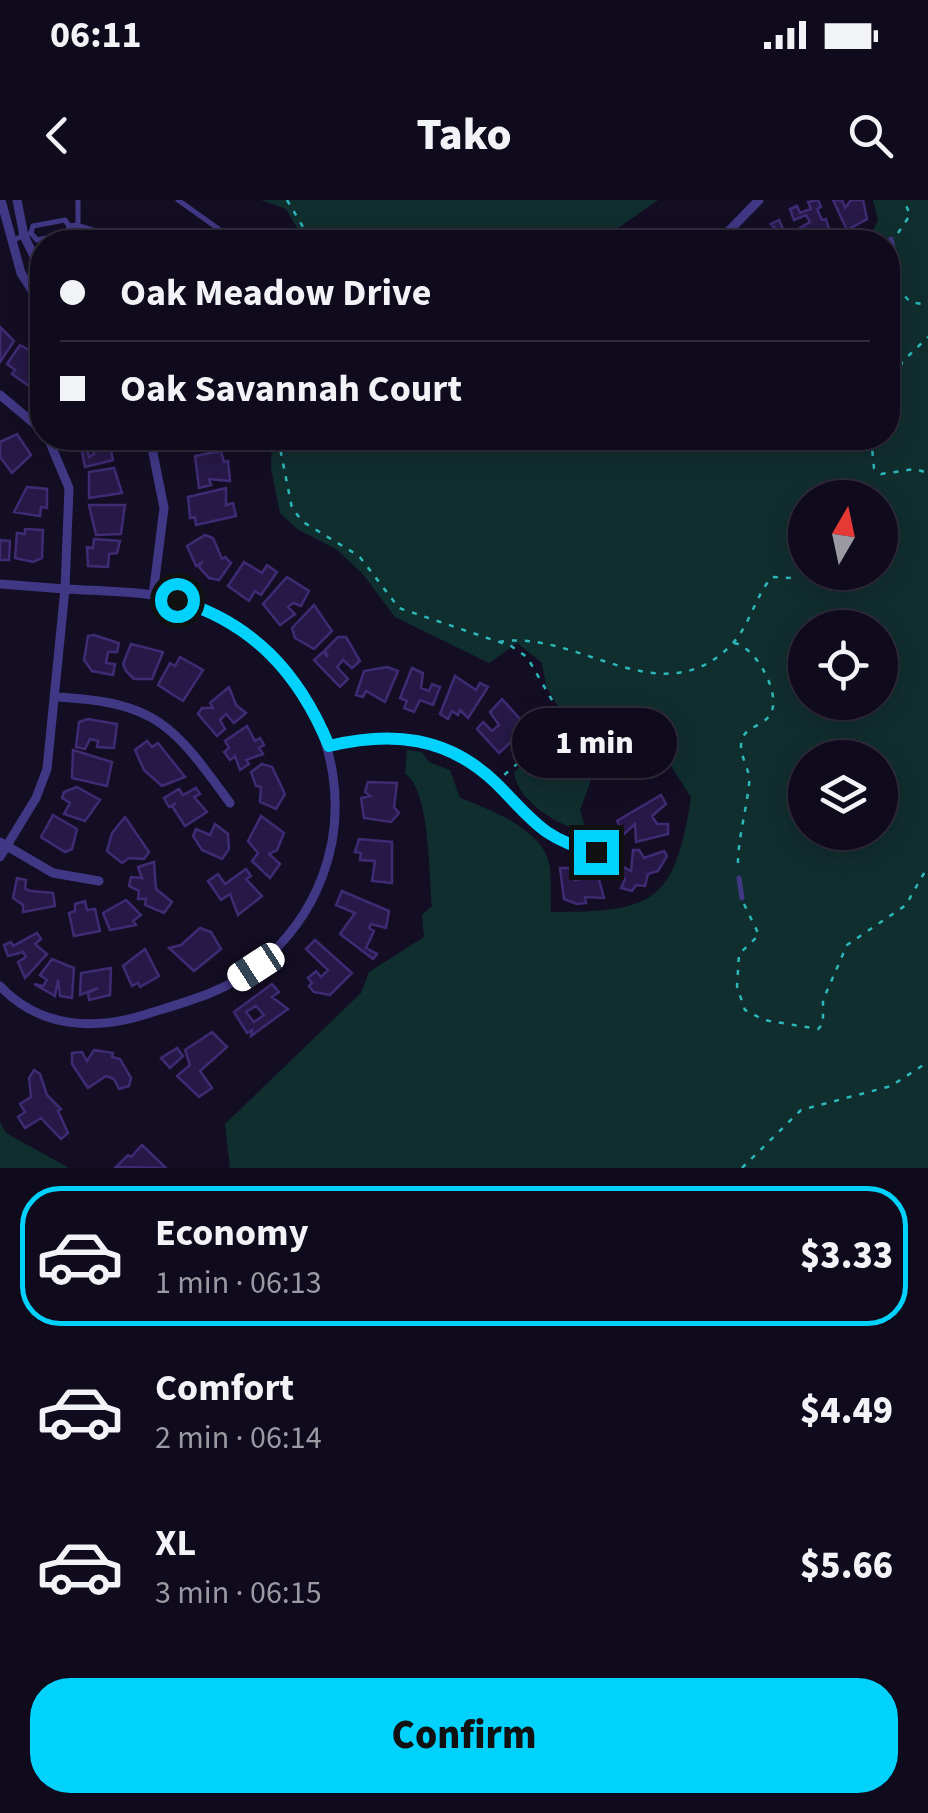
<!DOCTYPE html>
<html lang="en">
<head>
<meta charset="utf-8">
<style>
  :root { --surface:#0f0a1c; --page:#181325; --text:#f1f3f6; --muted:#9b9aa3; --line:#2f2b3b; --accent:#00d1fd }
  body { margin:0; font-family:"Source Sans 3",sans-serif; background:var(--page); color:var(--text); height:100vh; display:flex; flex-direction:column; font-size:38px; white-space:nowrap }
  * { box-sizing:border-box; margin:0 }
  p { font-size:32px; color:var(--muted) }
  .icon { flex:none; width:55px; height:55px; fill:none; stroke:currentColor; stroke-width:2; stroke-linecap:round; stroke-linejoin:round }
  .map { position:relative; height:968px; overflow:hidden }
  .panel { display:flex; flex-direction:column; background:var(--surface); flex:1 }
  .panel>* { flex:none }
  .guide { position:absolute; left:30px; top:30px; width:870px; height:220px; border-radius:40px; box-shadow:0 5px 25px #0003,0 0 0 2px var(--line); display:grid; align-content:center; height:220px; padding:0 30px; background:var(--surface) }
  .needle { width:65px; rotate:9deg }
  .fabs { position:absolute; left:788px; top:280px; display:grid; gap:20px }
  .fabs a { display:grid; place-items:center; width:110px; height:110px; border-radius:50%; background:var(--surface); box-shadow:0 5px 25px #0003,0 0 0 2px var(--line); font-size:50px }
  .end { position:absolute; width:45px; height:45px; margin:-22px; border:12px solid #00d1fd; background:#111; box-shadow:0 0 0 5px #111 }
  .from { border-radius:50% }
  .bubble { position:absolute; height:70px; border-radius:35px; background:var(--surface); box-shadow:0 5px 25px #0003,0 0 0 2px var(--line); font-size:32px; font-weight:800; line-height:70px; text-align:center }
  .car { position:absolute; width:30px; height:60px; margin:-30px -15px; border-radius:12px; box-shadow:0 0 8px 2px #0007; background:linear-gradient(#fff 24%,#345 0 40%,#fff 0 76%,#345 0 86%,#fff 0) }
  .guide b { display:flex; align-items:center; gap:35px; height:95px; font-size:38px }
  .guide b+b { border-top:2px solid var(--line) }
  .guide i { width:25px; height:25px; background:var(--text) }
  ul { padding:18px 0 0; list-style:none }
  li { display:flex; align-items:center; gap:30px; height:140px; margin:0 20px 15px; padding:0 10px; border:5px solid transparent; border-radius:40px }
  li div { flex:1 }
  li b { display:block; font-size:38px }
  li em { font-style:normal; font-weight:800 }
  li.active { border-color:var(--accent) }
  li>.icon { width:90px; height:90px; stroke-width:1.5 }
  .primary-button { display:flex; gap:20px; margin-top:auto; padding:20px 30px }
  .primary-button a { flex:1; height:115px; border-radius:40px; background:var(--accent); color:#111; font-size:40px; font-weight:800; line-height:115px; text-align:center }
  .status { display:flex; justify-content:space-between; align-items:center; height:70px; padding:0 50px; background:var(--surface); direction:ltr }
  .status svg { height:28px; fill:currentColor }
  header { display:flex; justify-content:space-between; align-items:center; height:130px; padding:0 30px; background:var(--surface); font-size:45px; font-weight:800 }
  .map>svg:first-child { display:block }
  .green { fill:#112e2f; fill-rule:evenodd }
  .building { fill:#261947; stroke:#3f2b73; stroke-width:2.5; fill-rule:evenodd }
  .lines { fill:none; stroke-linecap:round; stroke-linejoin:round }
  .path { stroke:#2cb7b9; stroke-width:2.5; stroke-dasharray:5 8; stroke-linecap:butt }
  .service { stroke:#413885; stroke-width:5 }
  .minor { stroke:#413885; stroke-width:9 }
  .route { stroke:#00d1fd; stroke-width:12 }
</style>
</head>
<body>
<div class="status"><b>06:11</b><svg viewBox="0 0 49 12"><path d="M0 12V9h3v3zM5 12V6h3v6zM10 12V3h3v9zM15 12V0h3v12zM26 1h20v11H26zM47 4h2v5h-2z"/></svg></div>
<header><svg class="icon" aria-label="back" viewBox="0 0 24 24"><path d="M15 5l-7 7 7 7"/></svg>Tako<svg class="icon" aria-label="search" viewBox="0 0 24 24"><circle cx="10" cy="10" r="6"/><path d="M15 15l6 6"/></svg></header>
<div class="map">
<svg width="928" height="968" viewBox="0 0 928 968">
  <rect width="100%" height="100%" fill="#140e25"/>
  <path class="green" d="M261,0h397l-60,42h-298l1,-7 -15,-26z
    M873,0h55v968h-698l-5,-44 136,-131 8,-21 55,-35 -2,-22 10,-9c-3,-30 -2,-118 -27,-132l2,-24 15,2 7,10 21,8 10,28c29,11 82,31 89,65 3,16 1,34 2,49 102,0 124,-9 140,-115l-33,-51 -65,29 -13,35 6,21c-26,-3 -69,-30 -72,-59l45,-36 7,-16 -20,-34 -4,-23 -25,-20 -28,20 -94,-46 -33,-44 -26,-24 -39,-20 -17,-16 -9,-45 1,-30h616v-196h-21l11,-22zM805,298h75v74h-75zM805,428h75v74h-75zM805,558h75v74h-75z
    M0,922l6,11 63,35h-69z"/>
  <path class="building" d="M818,0l3,7 -4,2 5,11 4,-1 5,17 -28,6 -5,-13 12,-7 -4,-7 -12,5 -4,-11 7,-3 3,7 11,-4 -3,-7z
    M833,0h9l3,8 6,-8h12l4,19 -20,11z
    M779,20l10,22h-28l18,-10 -8,-8z
    M0,127l14,14 -14,21z
    M20,145l22,12v10l-13,19 -17,-12 3,-4 -8,-6z
    M17,234l14,21 -19,18 -12,-16v-15z
    M84,238h24l5,22 -28,7 -4,-20 5,-1 3,11 5,-3z
    M180,238h42l1,4 -40,9z
    M221,251l3,11 4,-1 2,20 -21,-2 2,6 -12,3 -4,-32z
    M114,268l8,25 -33,5v-26z
    M27,287l20,2v19l-6,-1 -1,9 -26,-4z
    M226,288v17l7,-2 3,13 -40,9 -1,-8 -5,1 -2,-21z
    M89,305h36l-4,29 -25,1z
    M25,329l18,1 -1,28 -9,4 -18,-4 2,-25 8,1z
    M205,335l8,3 9,21 3,-2 6,6 -12,17 -10,-2 -10,-11 2,-4 -5,3 -9,-20z
    M94,339l26,2 -3,12 -8,1 -1,13 -20,-1 -1,-19 6,1z
    M0,340l10,1 -1,19h-9z
    M244,362l18,11 5,-8 10,7 -16,23 -6,-4 -6,10 -21,-15z
    M287,377l22,14 -8,15 -8,-3 -5,4 7,7 -15,11 -17,-21z
    M314,405l18,26 -18,18 -19,-11 -3,-10z
    M94,435l25,8 -2,9h-9l-2,11 9,1 -2,11 -21,-4 -8,-11 4,-24z
    M338,437h8l14,24 -8,7 -9,-8 -6,7 11,12 -8,8 -26,-27 9,-8 5,5 -3,-7z
    M131,444l32,8 -11,27h-18l-8,-8 -3,-7z
    M180,457l23,13 -20,31 -25,-16 12,-22 5,3z
    M387,467l11,4 -13,31 -19,-11 -3,6 -7,-2 8,-24z
    M412,468l11,5 -2,15 8,3 3,-7 8,3 -7,18 -13,-5 -6,12 -10,-4 3,-7 -7,-3z
    M455,476l21,14 4,-7 8,4 -20,31 -8,-8 -2,5 -6,-4 -4,8 -8,-5z
    M229,487l7,18 10,8 -12,10 -8,-9 -6,6 5,9 -8,7 -19,-22 4,-6h11l-3,-5z
    M502,499l25,28 -28,26 -22,-24 6,-7 9,9 7,-6 -9,-13z
    M88,519l29,5 -3,24 -17,-1 1,-6 -8,-2 -5,10 -9,-2 3,-25z
    M247,526l8,15 5,-3 4,7 -5,3 4,6 -17,6 3,4 -9,6 -5,-14 -5,4 -6,-8 5,-4 -4,-7z
    M147,541l5,6 6,-4 27,34 -23,9 -18,-16 -9,-20z
    M73,550l39,12 -5,24 -35,-8z
    M262,564l10,3 13,27 -9,15 -16,-7 1,-15 -5,-1 -5,-14z
    M368,582l29,1 -3,24 5,6 -8,9 -27,-4 -3,-20 9,-2 -5,-4z
    M77,587l23,13 -15,21 -21,-7 6,-11 -8,-5 2,-6z
    M196,588l4,6 -6,3 13,15 -22,14 -13,-20 4,-3 -7,4 -5,-9 15,-9 4,6z
    M661,595l5,9 -14,12 5,8h11v10l-32,8 -1,-18 -11,10 -7,-13z
    M53,615l24,14 -5,20 -7,3 -24,-15z
    M261,616l23,17 -7,17 -8,4 11,10 -10,14 -18,-17 6,-8 -10,-12z
    M125,617l24,35 -5,7 -15,-1 -7,5 -15,-12 5,-18z
    M215,624l13,10 1,15 -7,10 -20,-9 -9,-14 3,-7 14,6z
    M359,639l33,3v41l-20,-2 3,-20 -15,-1 1,-7 -6,-1z
    M633,650h6l5,8 20,-7 3,5 -9,15 -10,3 -3,12 -9,-1 -4,6 -11,-3 4,-9 -9,-6 4,-8 11,6z
    M154,662l2,27 16,13 -8,11 -19,-8 1,-6h-8l1,-8 -10,-5 2,-9 11,1 -4,-11z
    M560,668h15v12l23,-4 6,22 -19,-1 1,6 -9,1 -13,-5z
    M246,669l5,7 -5,3 16,17 -24,19 -8,-21 -9,6 -13,-19 10,-7 7,10z
    M17,678l9,2 -1,9 6,2 22,2 2,13 -32,6v-7l-10,-7z
    M342,691l47,20 -3,17 -15,-4 -2,4 5,3 -8,17 11,6 -4,5 -33,-25 15,-21 -19,-8z
    M126,700l15,15 -8,6 3,4 -26,5 -7,-17z
    M85,701l2,9 8,-1 5,22 -26,5 -5,-23 6,-2v-7z
    M200,728l11,4 10,17 -27,22 -25,-23 12,-3z
    M37,733l4,6 -6,5 12,10 -22,24 -7,-16 8,-5 -3,-5 -15,4 -4,-11 7,-3 2,4z
    M315,740l37,33 -22,22 -16,-3 -5,-6 3,-3 -4,-5 8,-7 5,6 7,-7 -22,-21z
    M145,749l14,27 -19,11 -2,-4 -6,3 -9,-20z
    M52,759l22,9 -2,30 -12,-2 -2,-16 -3,16 -21,-12 9,2 4,-6 -7,-5z
    M111,768l-1,27 -21,5 -1,-7 10,-5 -18,7 1,-22z
    M272,784l7,8 -7,5 16,12 -37,27 1,-6 -5,3 -13,-21zM256,806l8,9 -10,7 -8,-10z
    M212,832l15,15 -27,24 12,17 -13,9 -22,-21 13,-11 -5,-15z
    M177,848l6,8 -13,12 -9,-10z
    M94,850l19,3 -1,4 8,2 11,19 -2,8 -10,3 -5,-10 -8,-3 -18,12 -16,-24v-11l10,-1 5,9z
    M34,870l6,4 7,21 14,14 -3,2 10,22 -7,6 -20,-21 -16,10 -7,-11 7,-5 -5,-8 11,-7 -2,-19z
    M142,945l24,23 -50,-1 12,-12 3,2z"/>
  <g class="lines">
    <path class="path" d="M287,0l22,37
      M898,33l12,-18 -6,-15
      M888,77l22,25 18,3
      M888,203l14,-41 26,-25
      M278,238l14,70 11,14 56,34 40,52 112,38 16,11 36,62 -2,8 -57,48
      M871,238l3,30 7,6 34,-5 13,4
      M499,442c79,-14 163,77 234,1 17,-19 23,-48 39,-66l20,1
      M734,443c22,4 47,50 37,70 -7,15 -30,12 -30,33 0,13 10,25 8,38 -3,30 -12,56 -11,87
      M744,704l15,31 -20,19 -2,33 8,23 19,10 54,9 5,-5v-24l24,-55 59,-40 22,-39
      M742,968l59,-58 90,-24 37,-24"/>
    <path class="service" d="M78,0v42
      M178,0l59,42
      M31,33l6,7 30,-6 2,-8 7,-1 57,17
      M13,40l18,-7 2,-7 32,-6 4,6
      M249,42l-1,-7 8,-4 35,11
      M308,42l3,-1
      M888,58l6,-5 -3,-14
      M739,678l3,20"/>
    <path class="minor" d="M1,0l20,73 21,33
      M17,0l7,36 18,36
      M718,42l41,-42
      M0,195l42,35
      M150,238l14,70 -11,87
      M0,384l65,5 4,-101 -21,-50
      M56,497c101,5 117,28 174,106
      M329,546c63,-15 118,-10 167,37 36,36 47,57 100,69
      M0,642l53,31 46,8
      M0,657l36,-59 11,-29 18,-180c47,3 98,1 141,21 144,66 177,253 51,356 -31,26 -72,36 -110,48 -53,17 -107,14 -147,-28"/>
  </g>
  <g class="lines">
    <path class="route" d="M177,400c76,23 122,73 152,146 63,-15 118,-10 167,37 36,36 47,57 100,69"/>
  </g>
</svg>
<div class="fabs">
<a><svg class="needle" viewBox="-14 -14 28 28"><path d="M0-13l5 13h-10z" fill="#e53935"/><path d="M0 13l5-13h-10z" fill="#9b9aa3"/></svg></a>
<a><svg class="icon" aria-label="locate" viewBox="0 0 24 24"><circle cx="12" cy="12" r="6"/><path d="M12 2v4M12 18v4M2 12h4M18 12h4"/></svg></a>
<a><svg class="icon" aria-label="layers" viewBox="0 0 24 24"><path d="M12 4l9 5-9 5-9-5zM3 14l9 5 9-5"/></svg></a>
</div>
<i class="end from" style="left:177px;top:400px"></i>
<i class="end" style="left:596px;top:652px"></i>
<div class="bubble" style="left:512px;top:508px;width:165px">1 min</div>
<i class="car" style="left:256px;top:767px;rotate:237deg"></i>
<div class="guide">
<b><i class="from"></i>Oak Meadow Drive</b>
<b><i></i>Oak Savannah Court</b>
</div>
</div>
<section class="panel">
<ul>
<li class="active"><svg class="icon" aria-label="car" viewBox="0 0 24 24"><path d="M5 17H2v-5l4-1 3-4h7l3 4 3 1v5h-3M9 17h6M6 11h13"/><circle cx="7" cy="17" r="2"/><circle cx="17" cy="17" r="2"/></svg><div><b>Economy</b><p>1 min · 06:13</p></div><em>$3.33</em></li>
<li><svg class="icon" aria-label="car" viewBox="0 0 24 24"><path d="M5 17H2v-5l4-1 3-4h7l3 4 3 1v5h-3M9 17h6M6 11h13"/><circle cx="7" cy="17" r="2"/><circle cx="17" cy="17" r="2"/></svg><div><b>Comfort</b><p>2 min · 06:14</p></div><em>$4.49</em></li>
<li><svg class="icon" aria-label="car" viewBox="0 0 24 24"><path d="M5 17H2v-5l4-1 3-4h7l3 4 3 1v5h-3M9 17h6M6 11h13"/><circle cx="7" cy="17" r="2"/><circle cx="17" cy="17" r="2"/></svg><div><b>XL</b><p>3 min · 06:15</p></div><em>$5.66</em></li>
</ul>
<div class="primary-button"><a>Confirm</a></div>
</section>
</body>
</html>
